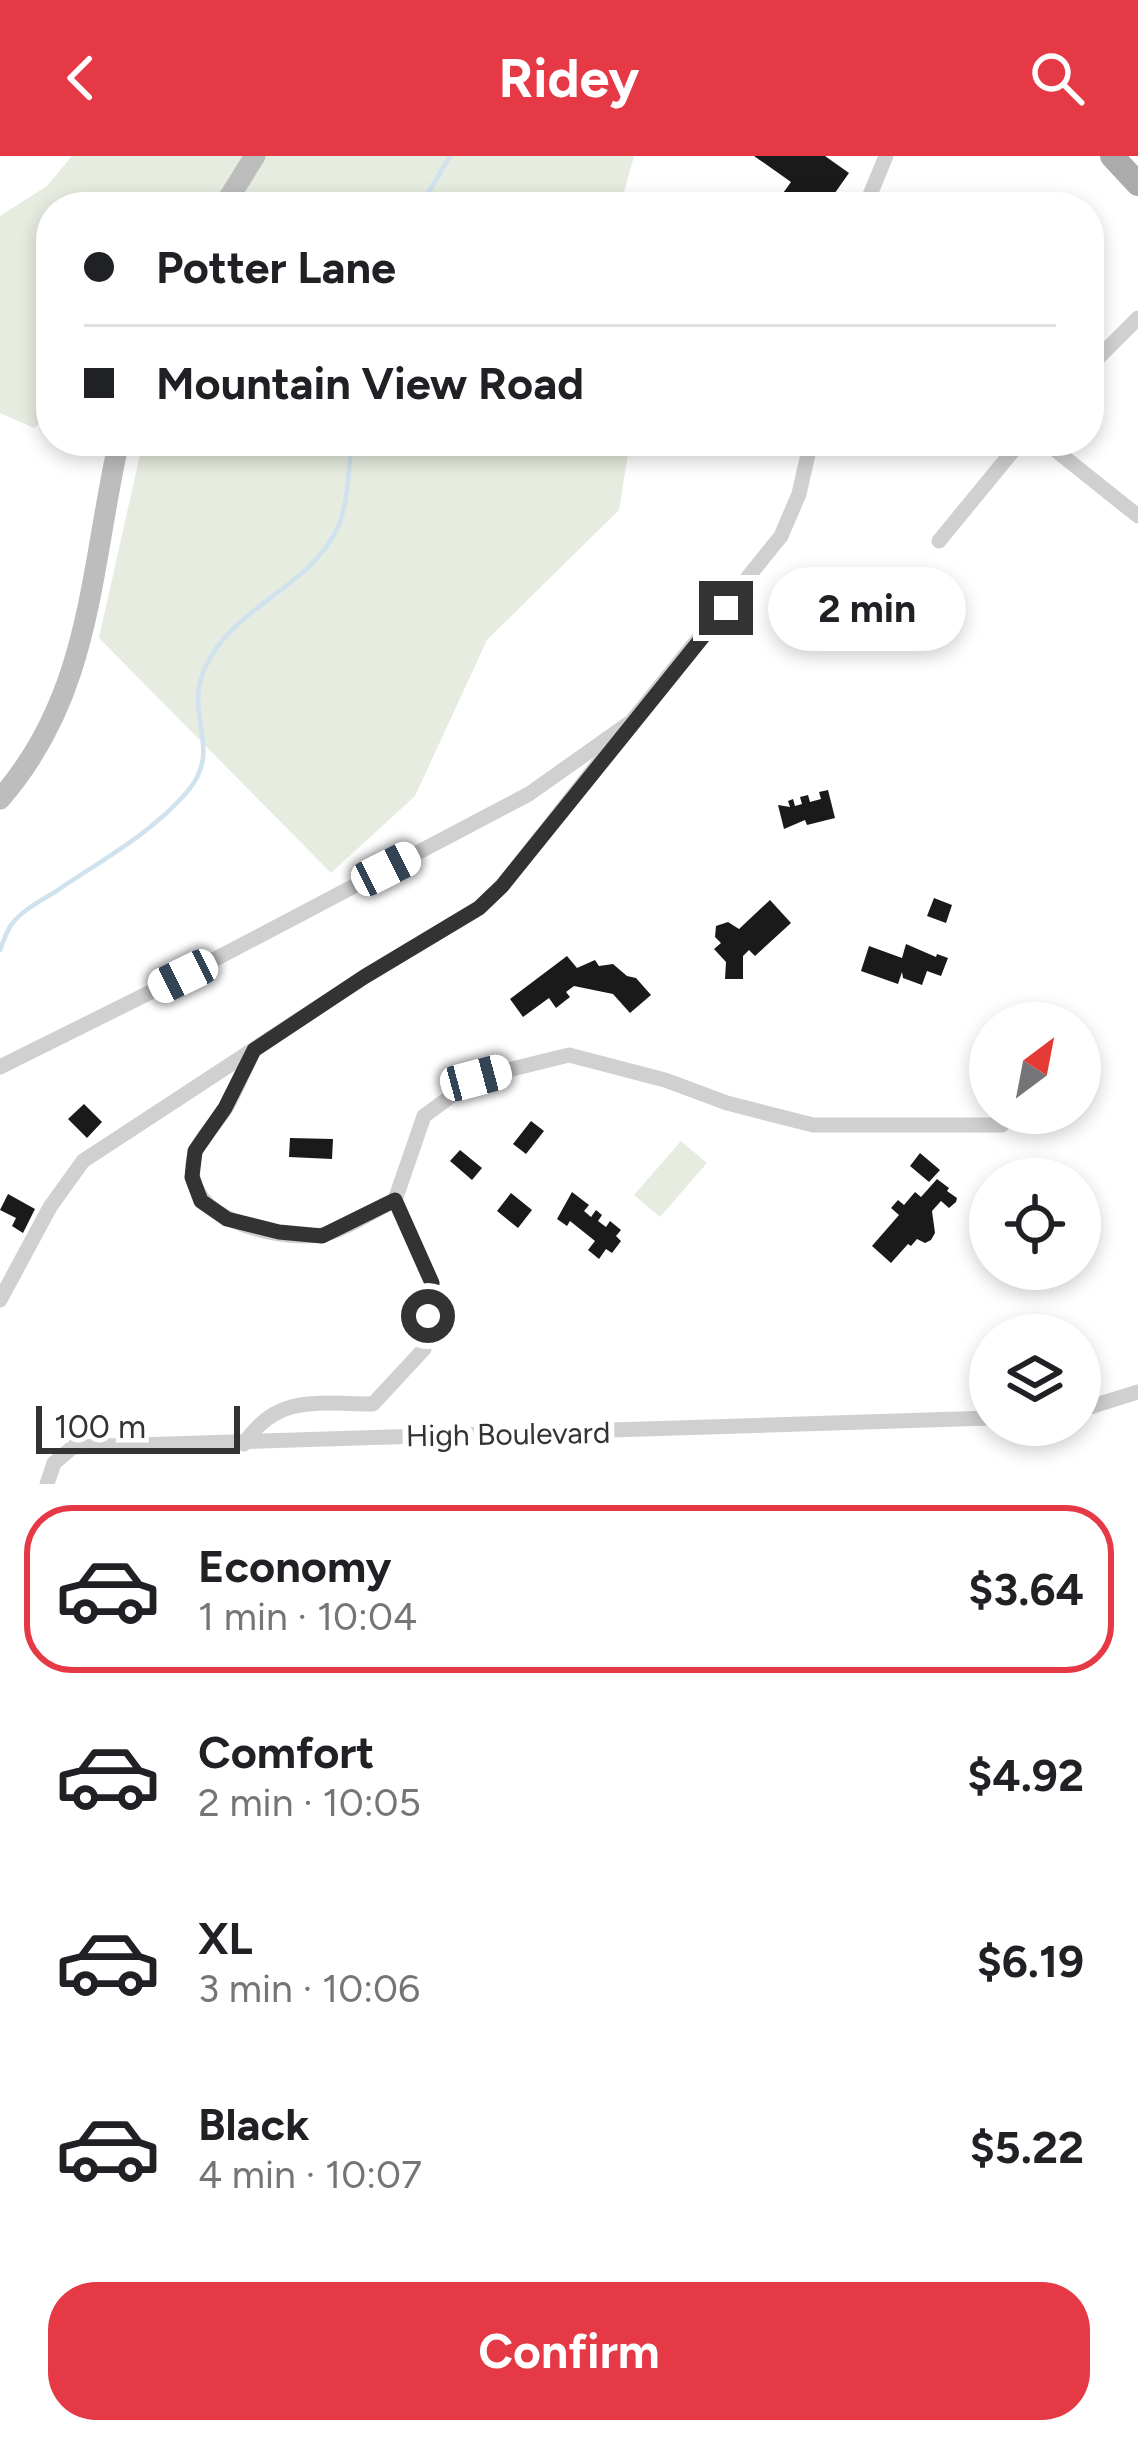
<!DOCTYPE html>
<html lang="en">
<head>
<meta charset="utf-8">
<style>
  :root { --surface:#fff; --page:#f6f6f6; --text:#202124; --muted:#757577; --line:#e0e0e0; --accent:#e63946 }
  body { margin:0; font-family:Figtree,sans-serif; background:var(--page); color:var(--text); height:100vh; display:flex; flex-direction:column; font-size:45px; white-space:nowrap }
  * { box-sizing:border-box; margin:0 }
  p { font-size:39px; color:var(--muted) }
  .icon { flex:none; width:66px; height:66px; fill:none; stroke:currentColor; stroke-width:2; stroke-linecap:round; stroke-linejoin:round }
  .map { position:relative; height:1328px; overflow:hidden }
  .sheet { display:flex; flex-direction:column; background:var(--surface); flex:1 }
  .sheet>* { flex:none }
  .hud { position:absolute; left:36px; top:36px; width:1068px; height:264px; border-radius:48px; box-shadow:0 6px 18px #0003; display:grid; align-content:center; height:264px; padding:0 48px; background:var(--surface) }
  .needle { width:78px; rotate:32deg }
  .fabs { position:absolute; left:969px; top:846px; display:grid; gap:24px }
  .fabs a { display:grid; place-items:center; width:132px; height:132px; border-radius:50%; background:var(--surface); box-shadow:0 6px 18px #0003; font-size:60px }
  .scale { position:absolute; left:36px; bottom:30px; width:204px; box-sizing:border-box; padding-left:12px; border:6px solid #333; border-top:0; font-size:33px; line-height:42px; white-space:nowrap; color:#333; -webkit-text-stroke:9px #fff; paint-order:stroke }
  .end { position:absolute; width:54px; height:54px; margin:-27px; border:15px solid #333; background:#fff; box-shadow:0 0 0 6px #fff }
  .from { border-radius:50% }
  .bubble { position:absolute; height:84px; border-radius:42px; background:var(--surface); box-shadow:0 6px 18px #0003; font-size:39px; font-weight:700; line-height:84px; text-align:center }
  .car { position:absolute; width:36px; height:72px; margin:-36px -18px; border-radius:15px; box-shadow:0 0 9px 3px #0007; background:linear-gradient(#fff 24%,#345 0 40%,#fff 0 76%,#345 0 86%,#fff 0) }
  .hud b { display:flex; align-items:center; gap:42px; height:114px; font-size:45px }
  .hud b+b { border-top:3px solid var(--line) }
  .hud i { width:30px; height:30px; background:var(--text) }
  ul { padding:21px 0 0; list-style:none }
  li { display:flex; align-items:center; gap:36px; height:168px; margin:0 24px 18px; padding:0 24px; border:6px solid transparent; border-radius:48px }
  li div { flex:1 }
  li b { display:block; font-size:45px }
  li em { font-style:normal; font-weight:700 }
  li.current { border-color:var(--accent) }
  li>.icon { width:108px; height:108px; stroke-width:1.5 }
  .button { display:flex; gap:24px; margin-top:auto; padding:24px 48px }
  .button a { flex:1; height:138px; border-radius:48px; background:var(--accent); color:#fff; font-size:48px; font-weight:700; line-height:138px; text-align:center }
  header { display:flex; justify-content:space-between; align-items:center; height:156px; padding:0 48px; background:var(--accent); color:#fff; font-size:54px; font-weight:700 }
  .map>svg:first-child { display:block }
  .green { fill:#e6ecdf }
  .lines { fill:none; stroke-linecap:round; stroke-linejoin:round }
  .stream { stroke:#cfe2ee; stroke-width:4.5 }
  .building { fill:#1a1a1a }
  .street { stroke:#d0d0d0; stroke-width:15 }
  .secondary { stroke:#bdbdbd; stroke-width:21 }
  .primary { stroke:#ababab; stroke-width:24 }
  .route { stroke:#333; stroke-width:15 }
  .labels { text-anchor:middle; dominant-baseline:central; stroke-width:12; stroke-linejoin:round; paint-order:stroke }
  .street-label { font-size:30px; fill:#333; stroke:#fff }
</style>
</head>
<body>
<header><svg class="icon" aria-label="back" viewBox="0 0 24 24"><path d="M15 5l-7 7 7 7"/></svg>Ridey<svg class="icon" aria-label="search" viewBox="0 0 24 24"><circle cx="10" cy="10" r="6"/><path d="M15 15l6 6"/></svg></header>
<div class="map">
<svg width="1138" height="1328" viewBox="0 0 1138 1328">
  <rect width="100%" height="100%" fill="#fff"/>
  <path class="green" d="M72,0h562l-14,51h-569v198l-5,13 -12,10 -34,-15v-197l47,-30z
    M143,285l83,10 8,-10h396l-11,69 -132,130 -72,156 -84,77 -232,-235z
    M681,985l26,22 -47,54 -26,-22z"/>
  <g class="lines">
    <path class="stream" d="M420,51l30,-51
      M0,794c3,-8 6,-17 11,-25 10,-14 29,-24 44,-33 45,-31 96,-58 132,-100 37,-43 -3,-75 17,-122 26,-62 102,-80 132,-139 13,-26 12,-61 16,-90"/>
  </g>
  <path class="building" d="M754,0h71l24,17 -24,34h-52l18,-25z
    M828,634l7,28 -28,7 -2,-5 -21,9 -6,-24 12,2 -2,-6 5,-2 2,7 7,-2 -2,-7 8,-2 2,7 11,-3 -2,-7z
    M934,742l18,7 -6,18 -19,-7z
    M770,744l21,23 -36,33 -6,-6 -6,6v23h-18l1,-17 -12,-13 7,-6 -6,-6 1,-11 12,-4 11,7z
    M906,788l30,13 1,-3 11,4 -7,18 -14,-5 -5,14 -19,-7 -1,-6 -4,12 -37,-13 8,-25 33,12z
    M567,800l10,12 18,-8 4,6 14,-2 14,12 9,2 15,17 -21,18 -17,-19 -39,-8 -8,6 4,5 -14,11 -7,-10 -26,19 -13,-18z
    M1043,850l15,10 -5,7h-21z
    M84,948l18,18 -15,16 -19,-19z
    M531,965l13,10 -18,23 -13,-10z
    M290,982l43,1 -1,20 -43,-2z
    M460,994l22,18 -10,12 -22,-19z
    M920,997l20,17 -11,12 -19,-16z
    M937,1023l12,9 -2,3 10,7 -1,4 -7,6 -8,-7 -9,10 3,22 -4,7 -6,3 -8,-4 -6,7 -3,-2 -17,19 -19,-17 27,-31 -8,-7 7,-8 6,5 11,-13 6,5z
    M572,1036l17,13 -5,6 7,6 5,-7 6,5 -4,6 8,6 4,-6 11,9 -5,6 5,5 -9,12 -6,-4 -7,10 -11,-9 7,-9 -25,-20 -3,5 -10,-7z
    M511,1037l21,17 -14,18 -21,-17z
    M8,1038l27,15 -12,24 -11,-7 4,-8 -16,-8z"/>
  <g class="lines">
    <path class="street" d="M865,51l21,-51
      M1089,211l49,-49
      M1044,285l94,75
      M939,385l82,-100
      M254,894c-9,19 -18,40 -28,58 -9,15 -26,29 -31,46 -20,63 79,87 125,81 20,-2 55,-25 75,-35l29,-84 52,-38 93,-23 96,25 62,23 86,22h189
      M0,911l183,-91 346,-182 103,-73 149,-185 18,-42 12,-53
      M0,1144l50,-93 33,-46 281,-184 115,-69 23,-22 118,-150
      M1080,1254l58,-18
      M244,1288c33,-51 76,-40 129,-40l51,-55 8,-66 -37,-83
      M47,1328l7,-21 19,-16 917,-29"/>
    <path class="secondary" d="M223,51l32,-51
      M0,643c92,-105 90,-230 119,-358"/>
    <path class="primary" d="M1112,0l26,28"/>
  </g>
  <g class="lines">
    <path class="route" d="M428,1160l4,-33 -37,-83 -73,36 -43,-4 -52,-13 -26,-18 -9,-24 3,-26 30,-43 29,-58 110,-73 115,-69 23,-22 224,-278"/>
  </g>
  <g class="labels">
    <g class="street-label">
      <text transform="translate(508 1278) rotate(-1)">High Boulevard</text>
    </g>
  </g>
</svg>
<div class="fabs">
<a><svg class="needle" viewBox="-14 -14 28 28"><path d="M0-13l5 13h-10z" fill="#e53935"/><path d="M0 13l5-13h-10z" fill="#757577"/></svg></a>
<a><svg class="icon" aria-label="locate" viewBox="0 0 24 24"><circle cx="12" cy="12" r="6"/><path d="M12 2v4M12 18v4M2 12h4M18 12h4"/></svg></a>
<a><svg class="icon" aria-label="layers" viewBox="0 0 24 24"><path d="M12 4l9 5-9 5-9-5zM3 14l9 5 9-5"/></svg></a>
</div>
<div class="scale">100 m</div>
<i class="end from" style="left:428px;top:1160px"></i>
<i class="end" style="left:726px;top:452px"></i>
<div class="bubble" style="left:768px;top:411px;width:198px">2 min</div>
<i class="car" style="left:386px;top:713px;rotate:63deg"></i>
<i class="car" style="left:183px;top:820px;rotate:244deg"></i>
<i class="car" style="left:476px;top:922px;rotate:75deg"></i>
<div class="hud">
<b><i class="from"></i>Potter Lane</b>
<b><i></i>Mountain View Road</b>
</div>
</div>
<section class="sheet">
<ul>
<li class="current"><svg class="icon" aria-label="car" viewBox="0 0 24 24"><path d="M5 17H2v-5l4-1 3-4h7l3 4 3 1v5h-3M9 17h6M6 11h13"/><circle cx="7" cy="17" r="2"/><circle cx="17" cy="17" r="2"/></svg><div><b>Economy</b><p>1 min · 10:04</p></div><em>$3.64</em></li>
<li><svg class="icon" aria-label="car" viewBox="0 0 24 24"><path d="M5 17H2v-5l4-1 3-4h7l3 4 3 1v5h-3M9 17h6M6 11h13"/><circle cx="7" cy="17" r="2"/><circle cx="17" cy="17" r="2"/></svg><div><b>Comfort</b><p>2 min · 10:05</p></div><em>$4.92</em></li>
<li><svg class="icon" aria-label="car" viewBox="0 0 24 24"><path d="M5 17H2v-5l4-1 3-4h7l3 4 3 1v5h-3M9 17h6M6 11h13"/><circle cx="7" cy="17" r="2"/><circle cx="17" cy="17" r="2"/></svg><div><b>XL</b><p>3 min · 10:06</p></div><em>$6.19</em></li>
<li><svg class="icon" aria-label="car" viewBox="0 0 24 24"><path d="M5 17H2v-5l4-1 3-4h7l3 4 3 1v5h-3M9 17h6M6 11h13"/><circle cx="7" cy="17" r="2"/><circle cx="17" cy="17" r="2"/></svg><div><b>Black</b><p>4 min · 10:07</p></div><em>$5.22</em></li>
</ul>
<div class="button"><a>Confirm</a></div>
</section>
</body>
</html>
